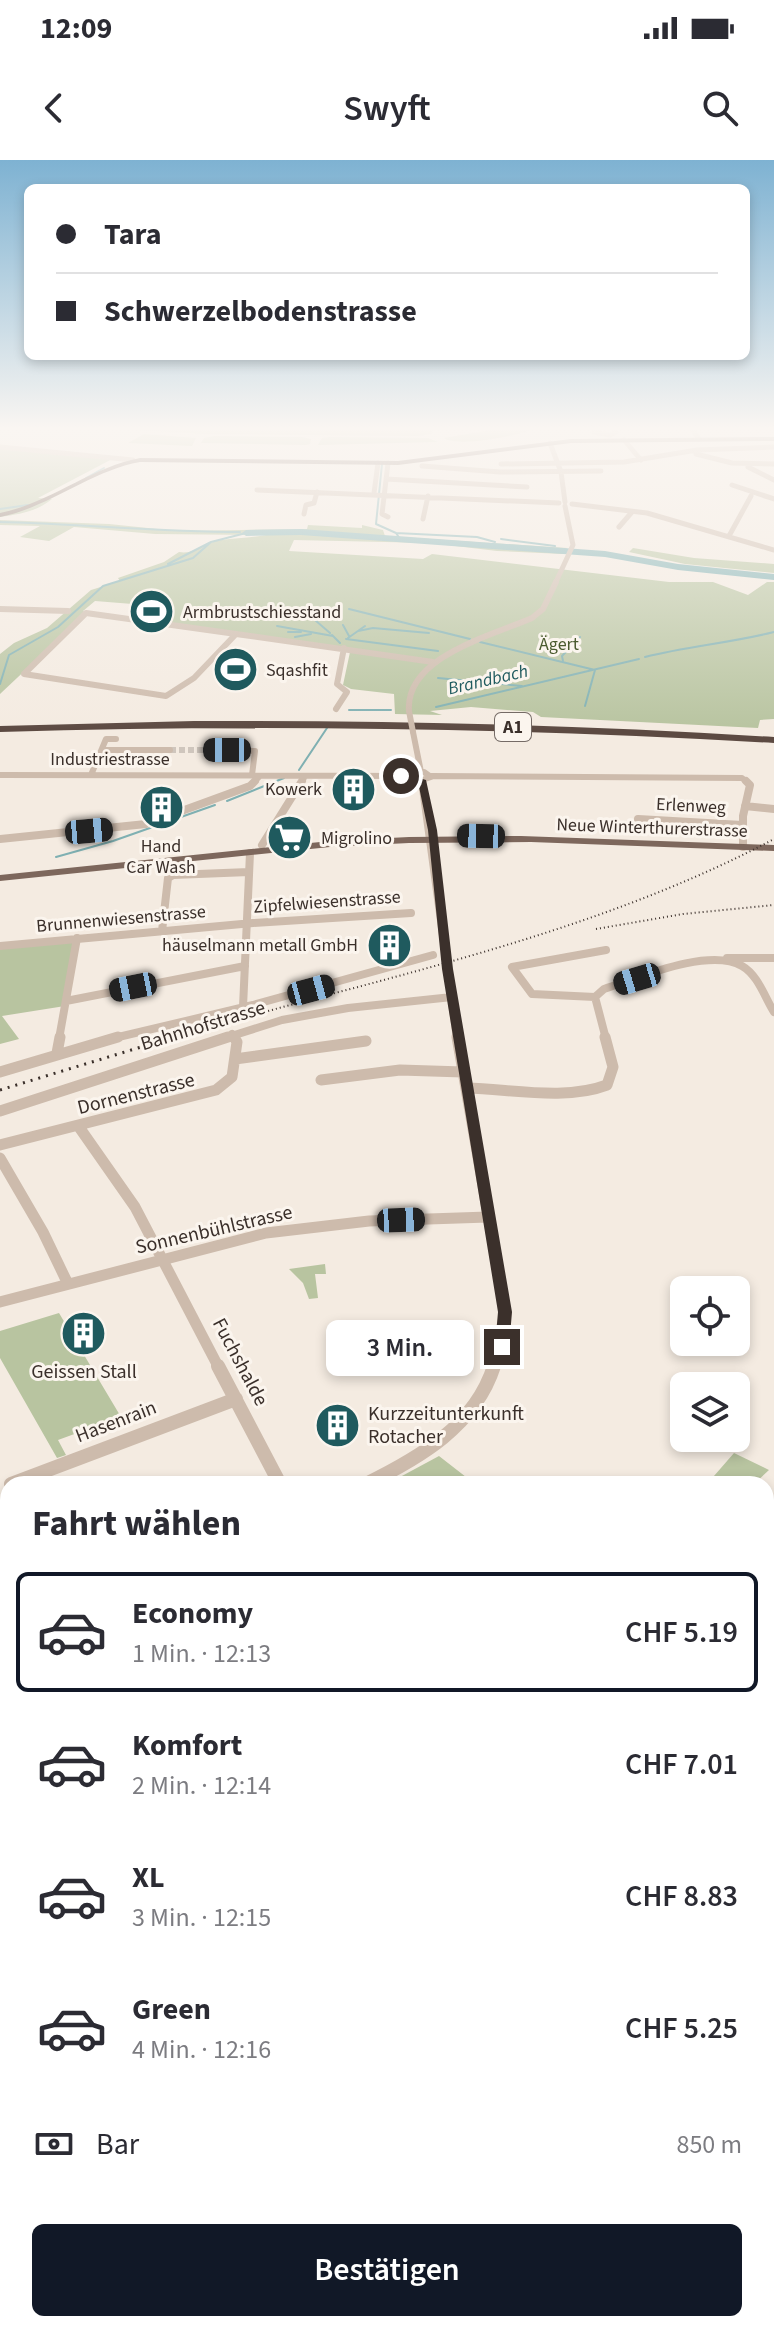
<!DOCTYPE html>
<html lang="de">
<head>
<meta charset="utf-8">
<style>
  :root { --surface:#fff; --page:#f2f2f3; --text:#2b2b33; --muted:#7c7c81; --line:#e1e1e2; --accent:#111827 }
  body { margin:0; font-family:"Source Sans 3",sans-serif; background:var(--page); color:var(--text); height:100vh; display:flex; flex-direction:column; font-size:30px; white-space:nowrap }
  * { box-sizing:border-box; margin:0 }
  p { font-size:26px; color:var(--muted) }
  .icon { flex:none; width:44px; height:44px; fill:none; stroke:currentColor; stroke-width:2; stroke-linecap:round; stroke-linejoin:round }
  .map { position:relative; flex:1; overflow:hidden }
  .drawer { position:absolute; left:0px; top:1316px; width:774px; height:856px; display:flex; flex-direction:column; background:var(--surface); border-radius:24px 24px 0 0; box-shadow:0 4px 12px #0003 }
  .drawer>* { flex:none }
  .hud { position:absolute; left:24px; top:24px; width:726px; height:176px; border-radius:12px; box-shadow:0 4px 12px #0003; display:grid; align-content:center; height:176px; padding:0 32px; background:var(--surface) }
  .controls { position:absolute; left:670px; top:1116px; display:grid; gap:16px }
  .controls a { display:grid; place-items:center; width:80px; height:80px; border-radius:12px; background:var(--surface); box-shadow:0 4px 12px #0003; font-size:40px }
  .end { position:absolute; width:36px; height:36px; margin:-18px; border:10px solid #3b302b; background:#fff; box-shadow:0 0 0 4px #fff }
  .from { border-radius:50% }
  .bubble { position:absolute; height:56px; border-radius:12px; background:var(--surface); box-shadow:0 4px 12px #0003; font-size:26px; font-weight:600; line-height:56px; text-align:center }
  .car { position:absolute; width:24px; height:48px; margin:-24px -12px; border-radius:10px; box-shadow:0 0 6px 2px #0007; background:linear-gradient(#222 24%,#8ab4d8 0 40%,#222 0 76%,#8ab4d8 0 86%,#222 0) }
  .hud b { display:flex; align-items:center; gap:28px; height:76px; font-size:30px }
  .hud b+b { border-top:2px solid var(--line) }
  .hud i { width:20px; height:20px; background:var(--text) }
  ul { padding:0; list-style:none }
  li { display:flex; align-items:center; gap:24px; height:120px; margin:0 16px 12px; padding:0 16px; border:4px solid transparent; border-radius:12px }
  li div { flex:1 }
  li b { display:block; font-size:30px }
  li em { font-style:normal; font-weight:600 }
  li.active { border-color:var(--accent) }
  li>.icon { width:72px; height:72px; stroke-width:1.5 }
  h2 { padding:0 32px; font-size:36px; line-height:96px }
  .pay { display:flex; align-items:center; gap:20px; height:88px; padding:0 32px; font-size:30px }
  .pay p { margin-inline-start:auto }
  .button { display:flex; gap:16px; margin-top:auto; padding:16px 32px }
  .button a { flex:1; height:92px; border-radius:12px; background:var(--accent); color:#fff; font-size:32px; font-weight:600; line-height:92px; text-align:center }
  .status { display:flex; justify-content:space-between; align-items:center; height:56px; padding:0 40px; background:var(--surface); direction:ltr }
  .status svg { height:22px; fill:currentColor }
  header { display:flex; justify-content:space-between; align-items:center; height:104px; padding:0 32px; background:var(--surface); font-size:36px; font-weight:600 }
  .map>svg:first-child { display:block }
  .green { fill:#b8c4a0 }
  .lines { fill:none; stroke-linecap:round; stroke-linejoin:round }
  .stream { stroke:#7fb0b2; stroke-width:2 }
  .river { fill:#7fb0b2; fill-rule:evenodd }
  .minor-tunnel { stroke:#cfc6bd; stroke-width:6; stroke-dasharray:6 3; stroke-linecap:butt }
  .minor-far5 { stroke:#cdbbac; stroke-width:5 }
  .minor-far4 { stroke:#cdbbac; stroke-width:6 }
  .minor-far3 { stroke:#cdbbac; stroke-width:8 }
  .minor-far2 { stroke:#cdbbac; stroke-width:11 }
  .minor-far1 { stroke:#cdbbac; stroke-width:14 }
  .minor { stroke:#cdbbac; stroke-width:17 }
  .major { fill:#7d675c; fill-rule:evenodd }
  .highway { fill:#5c4a42; fill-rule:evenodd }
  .rail-far1 { stroke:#3b302b; stroke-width:2; stroke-dasharray:1 3; stroke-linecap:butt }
  .rail { stroke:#3b302b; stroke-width:3; stroke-dasharray:2 6; stroke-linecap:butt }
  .minor-bridge { stroke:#cdbbac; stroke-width:6 }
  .route { fill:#3b302b }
  .labels { text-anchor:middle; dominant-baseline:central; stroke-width:6; stroke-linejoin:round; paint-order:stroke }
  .far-poi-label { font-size:18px; fill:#3b302b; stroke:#fbf5ee; text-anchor:start }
  .far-park-label { font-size:18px; fill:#4a5a2e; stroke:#fbf5ee }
  .far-water-label { font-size:18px; font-style:italic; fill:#1f5a5e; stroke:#fbf5ee }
  .shield { fill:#fbf5ee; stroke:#756b66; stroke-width:2 }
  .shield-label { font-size:18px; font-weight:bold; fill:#3b302b }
  .far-street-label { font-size:18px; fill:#3b302b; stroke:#fbf5ee }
  .street-label { font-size:20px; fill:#3b302b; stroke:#fbf5ee }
  .poi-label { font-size:20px; fill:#3b302b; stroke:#fbf5ee }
</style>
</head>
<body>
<div class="status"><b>12:09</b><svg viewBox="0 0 49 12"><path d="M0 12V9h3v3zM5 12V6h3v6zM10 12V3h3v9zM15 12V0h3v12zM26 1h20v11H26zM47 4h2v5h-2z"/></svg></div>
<header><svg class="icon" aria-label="back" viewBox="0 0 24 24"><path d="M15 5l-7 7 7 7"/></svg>Swyft<svg class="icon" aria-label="search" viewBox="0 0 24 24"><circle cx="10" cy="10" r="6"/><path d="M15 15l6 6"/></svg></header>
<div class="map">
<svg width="774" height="2172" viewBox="0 0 774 2172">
  <rect width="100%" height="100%" fill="#f4ebe1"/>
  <path class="green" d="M435,267l-4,7 -13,2 -211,-2 -111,-6z
    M507,267h33c-18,8 -82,21 -96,11z
    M144,274l52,4 -4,8 -64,-3z
    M214,276l88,1 9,2 -1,5 -4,1 -105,-2 3,-5z
    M330,277l98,1 10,4 -120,3 4,-7z
    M0,288l116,9 -78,41 14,1c-16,13 -32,15 -52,18z
    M0,360l109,4 68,7 130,-2 1,-4 54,3v-3l21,5 2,6 182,12 -4,6 -66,-3 -67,-8 -136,-3 -5,11 134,8 9,-5 237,28h44l35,13 19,-13h7v137l-14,1 -2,8 -217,-11 -8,-5 -62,-5 -41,4 12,4 -47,-1 -1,-20 -43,-5 -8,-4 7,-33 -194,-30 2,-3 -25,-3 12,-11 -50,-4 -12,10 3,2 -86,81v-40l14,-11 33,-15 44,-38 29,-9 -2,-3 46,-16 15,-10c16,3 27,-10 42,-12 14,-2 30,-2 45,-5l-111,-1 -81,-7 -25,14 -29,-4 20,-11 -40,-1z
    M633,388l61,10 80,6v9l-89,-9 -56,-12z
    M77,778l-12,68 -63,10 17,23 -19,5v-98z
    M325,1104l1,10h-11l3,24 -9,1 -6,-16 -14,-14z
    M59,1153l62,104 -63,23 8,15 -9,3 -57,-100v-27z
    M734,1293l35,17 -15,14h-47z
    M439,1296l36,28h-88z"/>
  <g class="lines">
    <path class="stream" d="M382,304l-6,60 20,9 4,6
      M86,318l18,-10
      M0,349l28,-4
      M0,362c80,2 160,10 240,10
      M396,373l81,4 18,5
      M501,379l54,7
      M168,404l43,-22
      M349,449l121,30
      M308,454l22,19
      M343,465l6,11
      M277,466l56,10
      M358,471l15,-3 56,5
      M288,472h13
      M332,475l8,8
      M295,477l16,-3
      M348,478l17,-12
      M346,479l92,12
      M480,482l115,28 -10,36
      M645,497c43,-11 86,-14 129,-25
      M563,501l-1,-5 18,-19
      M438,518l84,8
      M0,524l9,-29 49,-28 45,-41 90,-28 18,-16 35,-9
      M436,547l203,-48
      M349,550h42
      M299,610l28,-42
      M227,641l57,-23
      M56,697l57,-16 102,-36"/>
    <path class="river" d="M301,369l304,22 73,13 96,10v6l-96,-10 -73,-13 -304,-22 -55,1 -4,-3 4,-3z"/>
    <path class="minor-tunnel" d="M170,590h36"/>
    <path class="minor-far5" d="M691,267l8,12
      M750,267h24
      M594,272l16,3 6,-3 -2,-5
      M624,280l17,20
      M550,283l11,29 4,30
      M0,287l133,13
      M696,294l36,9 42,1
      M388,303l-6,51 6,3
      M501,304l123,-2 73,-12 77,-3
      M422,306l78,6 101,-1
      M748,307l26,13
      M386,319l141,8
      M732,325l42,14
      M257,330l302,13
      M374,333l4,-30
      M572,344l75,9 127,37
      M304,354l2,-9 8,-2 3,-11
      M423,359l5,-23
      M619,367l13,-15
      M729,376l22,-40
      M555,424l18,-39 -8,-39"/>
    <path class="minor-far4" d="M0,449l68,2
      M86,453l150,21 -42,44 -28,18 -142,-22z
      M236,474l197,28
      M336,549l11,-17 -10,-8 7,-36
      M409,551c-4,-54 82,-75 123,-93l11,-9 13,-27
      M413,572l8,40
      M102,590h68
      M206,590l49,1 -3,24
      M424,612l7,5 -9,3 -10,-3 1,-4z
      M0,615l411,1
      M91,615l15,-36h10
      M431,616l311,2 6,5
      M422,620l1,3
      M253,623l7,-7
      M301,623l4,-7"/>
    <path class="minor-far3" d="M422,621l35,258
      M745,646l29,3
      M638,659l104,6
      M0,679l146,-15 104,-38 5,-5
      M262,685l40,-64
      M743,687v-31l7,-31 -4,-4
      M162,771l6,-53 5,-3 76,-3
      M0,786l253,-23 158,-10
      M727,798h47
      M595,837l-63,-3 -20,-27 94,-17
      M66,841l179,-35
      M243,847l7,-154
      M232,874l3,5
      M59,879l18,-101
      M110,879l143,-34 180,-50
      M222,879l60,-19 66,-12 104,-11
      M606,879l-11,-42 9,-8c34,-11 105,-42 138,-23 16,9 23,32 32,46"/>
    <path class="minor-far2" d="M457,877l48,275 -12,56
      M57,893l3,-16
      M235,899l131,-18
      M0,912l118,-35
      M321,920l79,-10 63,2
      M467,928c44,1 98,13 140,-3l6,-18 -8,-30
      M0,951l228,-74
      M79,967l56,80 84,161
      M0,985l216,-55 16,-13 5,-35 -3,-5
      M0,998l43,74 25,52
      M0,1142l266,-69 103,-12 119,-4"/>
    <path class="minor-far1" d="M218,1206l62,118
      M11,1324l225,-85
      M366,1324c53,-26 109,-58 128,-118
      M0,1476l8,-4
      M0,1624h8"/>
    <path class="minor" d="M766,1698l8,2
      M0,2069l8,-1
      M178,2164l9,8
      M283,2172l7,-8"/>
    <path class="major" d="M774,277v4l-203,2 -173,22 -258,-3c-50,9 -90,45 -140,55v-4c50,-10 89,-45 140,-55l258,3 173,-22z
      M521,676l253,9v6l-243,-9 -122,1 -79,4 -330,34v-6l330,-34 79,-4z"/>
    <path class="highway" d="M194,561c193,-1 387,4 580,16v6c-258,-15 -516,-19 -774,-11v-6z"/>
    <path class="rail-far1" d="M596,769l87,-15 91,-9
      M168,879c204,-60 417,-100 606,-200"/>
    <path class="rail" d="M0,930l174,-53"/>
    <path class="minor-bridge" d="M409,551l4,21"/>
  </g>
  <linearGradient id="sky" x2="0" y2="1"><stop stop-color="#7eb2d2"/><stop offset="0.47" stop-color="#faf6f2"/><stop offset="1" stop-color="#faf6f2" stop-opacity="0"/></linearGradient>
  <rect width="774" height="571" fill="url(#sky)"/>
  <path class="route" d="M401,613l25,7 11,50 16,139 59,343 -3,35 -7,5 -7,-5 3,-35 -56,-343 -14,-139 -10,-48 -20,-5z"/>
  <defs>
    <symbol id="stadium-disc" viewBox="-11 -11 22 22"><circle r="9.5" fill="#1f5a5e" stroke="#fbf5ee"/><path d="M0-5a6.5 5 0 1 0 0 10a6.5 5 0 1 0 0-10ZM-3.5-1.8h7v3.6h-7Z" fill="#fff"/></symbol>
    <symbol id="building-disc" viewBox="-11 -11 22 22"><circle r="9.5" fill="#1f5a5e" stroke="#fbf5ee"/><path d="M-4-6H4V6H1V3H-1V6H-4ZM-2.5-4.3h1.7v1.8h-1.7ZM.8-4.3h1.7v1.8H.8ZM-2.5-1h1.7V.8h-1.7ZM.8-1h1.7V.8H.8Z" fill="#fff"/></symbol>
    <symbol id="supermarket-disc" viewBox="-11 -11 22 22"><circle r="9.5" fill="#1f5a5e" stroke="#fbf5ee"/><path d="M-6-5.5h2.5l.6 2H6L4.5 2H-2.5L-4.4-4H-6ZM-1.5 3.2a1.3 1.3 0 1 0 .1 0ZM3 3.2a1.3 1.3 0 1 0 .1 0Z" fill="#fff"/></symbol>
  </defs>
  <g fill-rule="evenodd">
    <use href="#stadium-disc" x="126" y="426" width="51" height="51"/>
    <use href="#stadium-disc" x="210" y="484" width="51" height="51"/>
    <use href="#building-disc" x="328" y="604" width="51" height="51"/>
    <use href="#building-disc" x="136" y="622" width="51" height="51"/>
    <use href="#supermarket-disc" x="264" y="652" width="51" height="51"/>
    <use href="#building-disc" x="364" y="760" width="51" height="51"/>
    <use href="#building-disc" x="58" y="1148" width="51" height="51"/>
    <use href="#building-disc" x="312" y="1240" width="51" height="51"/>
  </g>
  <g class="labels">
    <g class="far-poi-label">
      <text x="183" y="452">Armbrustschiesstand</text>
      <text x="266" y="510">Sqashfit</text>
      <text x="322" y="629" text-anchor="end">Kowerk</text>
      <text x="321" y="678">Migrolino</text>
      <text x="161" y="686" text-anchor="middle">Hand<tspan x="161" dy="21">Car Wash</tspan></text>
      <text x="358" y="785" text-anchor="end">häuselmann metall GmbH</text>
    </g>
    <g class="far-park-label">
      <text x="559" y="484">Ägert</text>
    </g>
    <g class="far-water-label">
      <text transform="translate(488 520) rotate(-13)">Brandbach</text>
    </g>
    <rect class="shield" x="495" y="553" width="36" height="28" rx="6"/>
    <g class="shield-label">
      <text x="513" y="567">A1</text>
    </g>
    <g class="far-street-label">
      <text x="110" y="599">Industriestrasse</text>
      <text transform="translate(691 646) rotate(3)">Erlenweg</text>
      <text transform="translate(652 668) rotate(2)">Neue Winterthurerstrasse</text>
      <text transform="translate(327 742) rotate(-4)">Zipfelwiesenstrasse</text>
      <text transform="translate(121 759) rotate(-5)">Brunnenwiesenstrasse</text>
    </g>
    <g class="street-label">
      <text transform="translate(203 866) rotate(-17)">Bahnhofstrasse</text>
      <text transform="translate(136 934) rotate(-14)">Dornenstrasse</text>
      <text transform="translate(214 1070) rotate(-13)">Sonnenbühlstrasse</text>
      <text transform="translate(240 1202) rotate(62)">Fuchshalde</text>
      <text transform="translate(116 1262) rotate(-21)">Hasenrain</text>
    </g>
    <g class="poi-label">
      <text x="84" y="1212">Geissen Stall</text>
      <text x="368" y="1254" text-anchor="start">Kurzzeitunterkunft<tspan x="368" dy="23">Rotacher</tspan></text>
    </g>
  </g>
</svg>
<div class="controls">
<a><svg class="icon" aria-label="locate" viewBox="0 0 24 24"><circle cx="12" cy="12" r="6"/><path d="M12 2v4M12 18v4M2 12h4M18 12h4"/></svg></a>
<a><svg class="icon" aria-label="layers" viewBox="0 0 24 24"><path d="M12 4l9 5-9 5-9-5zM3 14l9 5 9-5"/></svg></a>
</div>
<i class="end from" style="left:401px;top:616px"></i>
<i class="end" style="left:502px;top:1187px"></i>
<div class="bubble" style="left:326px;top:1160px;width:148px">3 Min.</div>
<i class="car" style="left:227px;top:590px;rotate:270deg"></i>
<i class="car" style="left:89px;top:671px;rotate:85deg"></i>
<i class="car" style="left:481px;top:676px;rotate:271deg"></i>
<i class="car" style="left:637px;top:819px;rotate:253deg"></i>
<i class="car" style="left:133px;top:827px;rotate:259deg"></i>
<i class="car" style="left:311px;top:830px;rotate:75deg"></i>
<i class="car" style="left:401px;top:1060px;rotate:88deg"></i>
<div class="hud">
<b><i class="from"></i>Tara</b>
<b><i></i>Schwerzelbodenstrasse</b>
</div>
<section class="drawer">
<h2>Fahrt wählen</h2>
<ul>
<li class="active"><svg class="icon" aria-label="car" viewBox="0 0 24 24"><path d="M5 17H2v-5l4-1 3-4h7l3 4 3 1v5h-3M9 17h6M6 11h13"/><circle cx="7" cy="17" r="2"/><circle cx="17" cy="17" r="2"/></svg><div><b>Economy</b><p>1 Min. · 12:13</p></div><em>CHF 5.19</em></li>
<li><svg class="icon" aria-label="car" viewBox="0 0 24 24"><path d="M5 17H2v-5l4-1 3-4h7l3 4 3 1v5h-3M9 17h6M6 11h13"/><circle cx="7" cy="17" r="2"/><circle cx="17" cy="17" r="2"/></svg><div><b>Komfort</b><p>2 Min. · 12:14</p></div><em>CHF 7.01</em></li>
<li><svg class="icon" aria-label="car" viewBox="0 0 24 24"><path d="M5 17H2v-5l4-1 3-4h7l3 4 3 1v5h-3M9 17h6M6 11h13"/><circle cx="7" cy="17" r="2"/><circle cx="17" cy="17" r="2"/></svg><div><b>XL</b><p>3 Min. · 12:15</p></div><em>CHF 8.83</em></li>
<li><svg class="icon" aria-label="car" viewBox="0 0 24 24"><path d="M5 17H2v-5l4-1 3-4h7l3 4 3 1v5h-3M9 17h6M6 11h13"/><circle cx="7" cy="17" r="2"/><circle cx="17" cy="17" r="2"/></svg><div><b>Green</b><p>4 Min. · 12:16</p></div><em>CHF 5.25</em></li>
</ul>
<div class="pay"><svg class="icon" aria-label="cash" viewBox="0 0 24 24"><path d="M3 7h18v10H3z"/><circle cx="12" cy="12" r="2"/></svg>Bar<p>850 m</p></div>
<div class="button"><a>Bestätigen</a></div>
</section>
</div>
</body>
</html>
